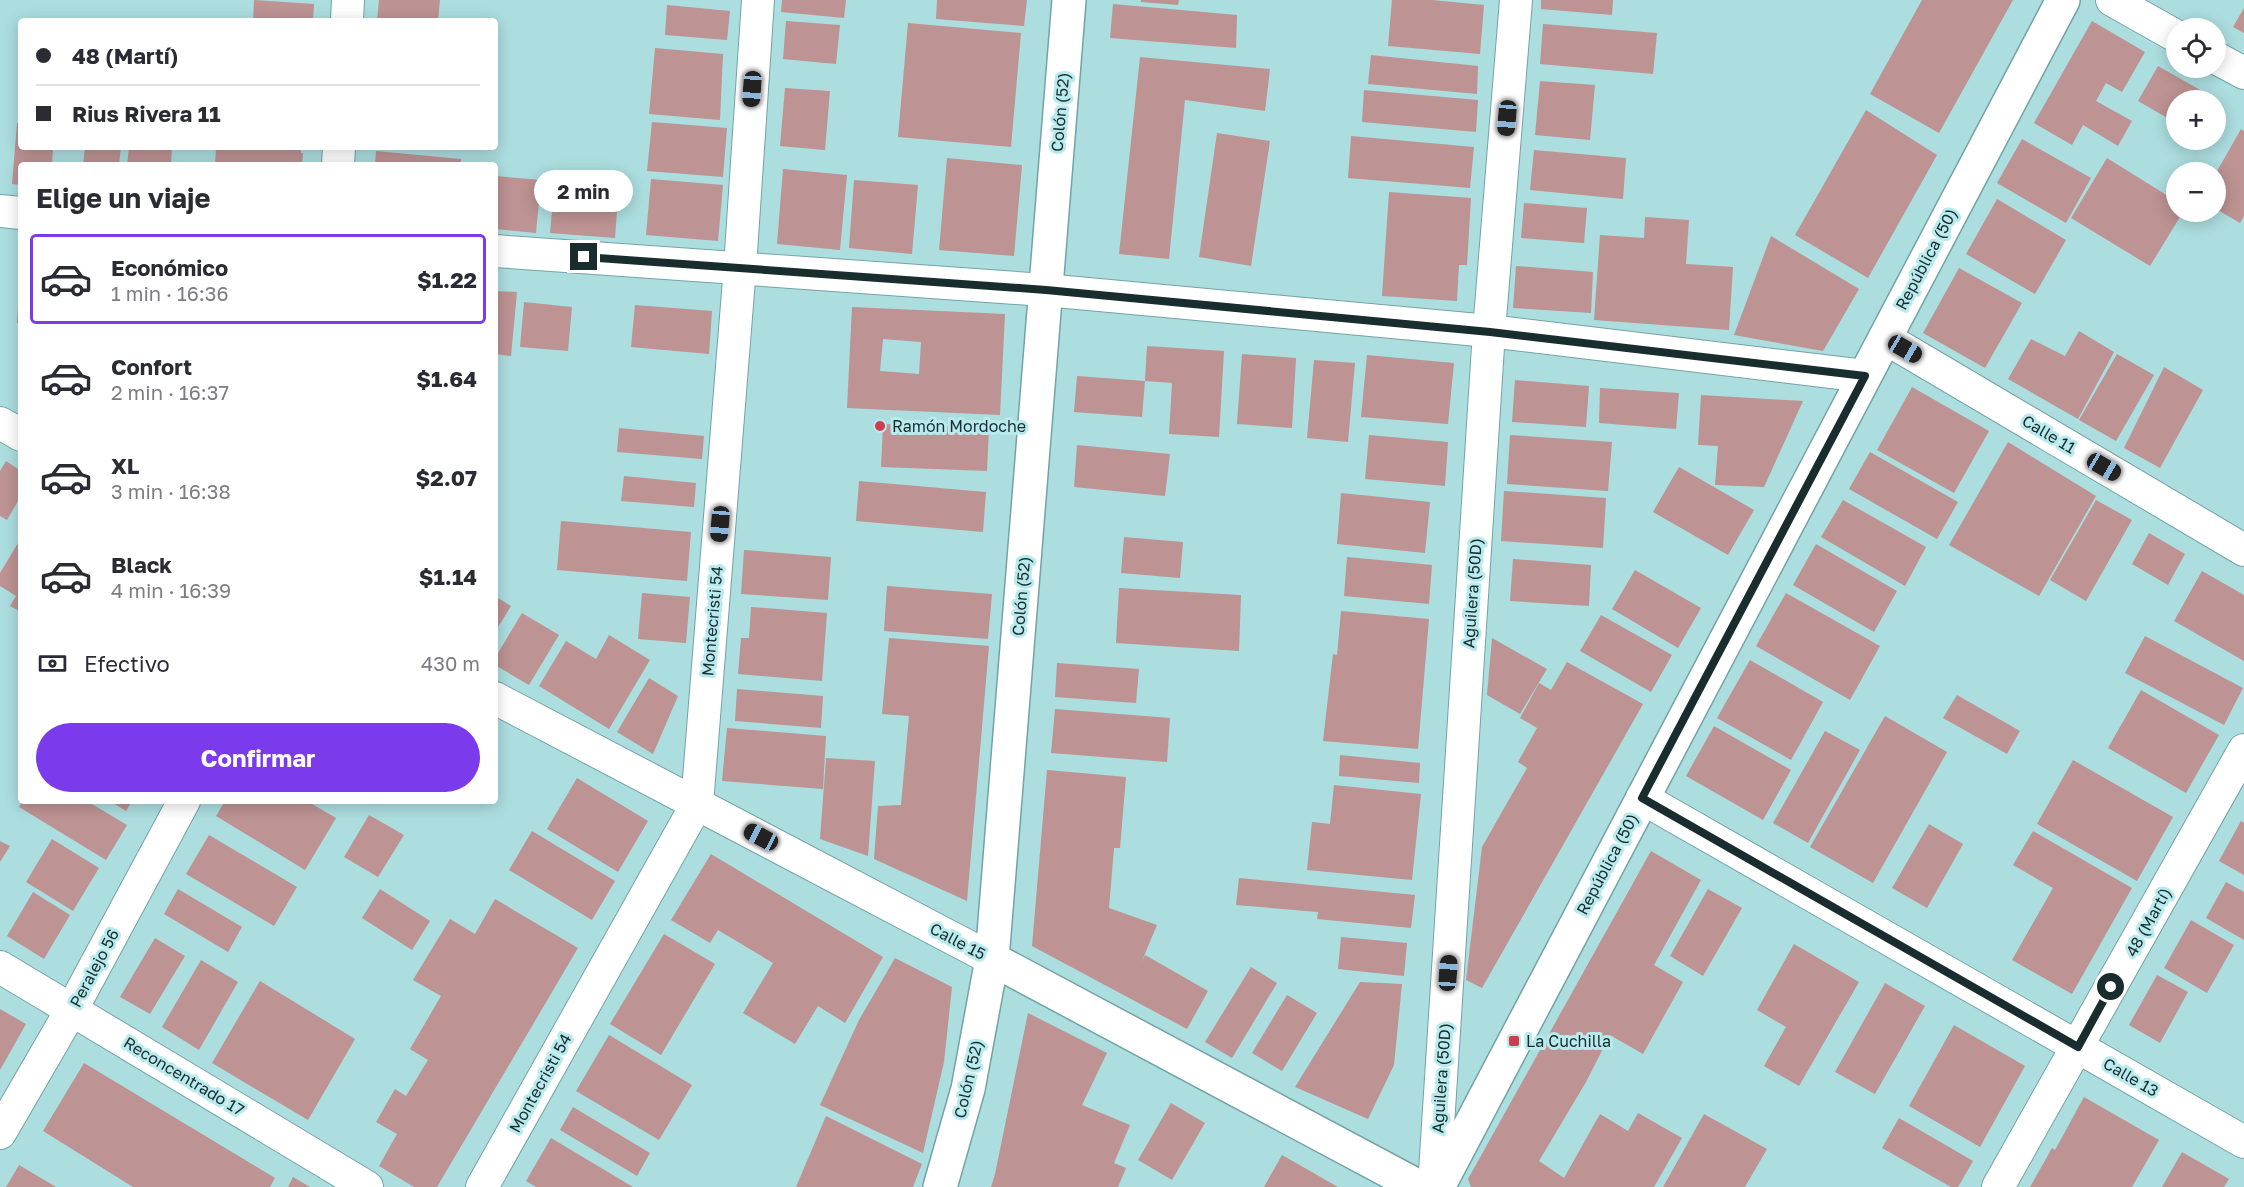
<!DOCTYPE html>
<html lang="es">
<head>
<meta charset="utf-8">
<style>
  :root { --surface:#fff; --page:#f2f2f3; --text:#2b2b33; --muted:#7c7c81; --line:#e1e1e2; --accent:#7c3aed }
  body { margin:0; font-family:"Golos Text",sans-serif; background:var(--page); color:var(--text); height:100vh; display:flex; flex-direction:column; font-size:22px; white-space:nowrap }
  * { box-sizing:border-box; margin:0 }
  p { font-size:20px; color:var(--muted) }
  .icon { flex:none; width:33px; height:33px; fill:none; stroke:currentColor; stroke-width:2; stroke-linecap:round; stroke-linejoin:round }
  .map { position:relative; flex:1; overflow:hidden }
  .side { position:absolute; left:18px; top:162px; width:480px; height:642px; display:flex; flex-direction:column; background:var(--surface); border-radius:6px; box-shadow:0 3px 15px #0003 }
  .side>* { flex:none }
  .banner { position:absolute; left:18px; top:18px; width:480px; height:132px; border-radius:6px; box-shadow:0 3px 15px #0003; display:grid; align-content:center; height:132px; padding:0 18px; background:var(--surface) }
  .controls { position:absolute; left:2166px; top:18px; display:grid; gap:12px }
  .controls a { display:grid; place-items:center; width:60px; height:60px; border-radius:50%; background:var(--surface); box-shadow:0 3px 15px #0003; font-size:30px }
  .end { position:absolute; width:27px; height:27px; margin:-14px; border:8px solid #192d2e; background:#fff; box-shadow:0 0 0 3px #fff }
  .from { border-radius:50% }
  .bubble { position:absolute; height:42px; border-radius:21px; background:var(--surface); box-shadow:0 3px 15px #0003; font-size:20px; font-weight:700; line-height:42px; text-align:center }
  .car { position:absolute; width:18px; height:36px; margin:-18px -9px; border-radius:8px; box-shadow:0 0 4px 2px #0007; background:linear-gradient(#222 24%,#8ab4d8 0 40%,#222 0 76%,#8ab4d8 0 86%,#222 0) }
  .banner b { display:flex; align-items:center; gap:21px; height:57px; font-size:22px }
  .banner b+b { border-top:2px solid var(--line) }
  .banner i { width:15px; height:15px; background:var(--text) }
  ul { padding:0; list-style:none }
  li { display:flex; align-items:center; gap:18px; height:90px; margin:0 12px 9px; padding:0 6px; border:3px solid transparent; border-radius:6px }
  li div { flex:1 }
  li b { display:block; font-size:22px }
  li em { font-style:normal; font-weight:700 }
  li.active { border-color:var(--accent) }
  li>.icon { width:54px; height:54px; stroke-width:1.5 }
  h2 { padding:0 18px; font-size:27px; line-height:72px }
  .pay { display:flex; align-items:center; gap:15px; height:66px; padding:0 18px; font-size:22px }
  .pay p { margin-inline-start:auto }
  .cta { display:flex; gap:12px; margin-top:auto; padding:12px 18px }
  .cta a { flex:1; height:69px; border-radius:36px; background:var(--accent); color:#fff; font-size:24px; font-weight:700; line-height:69px; text-align:center }
  .map>svg:first-child { display:block }
  .building { fill:#bd9393; fill-rule:evenodd }
  .lines { fill:none; stroke-linecap:round; stroke-linejoin:round }
  .street-casing { stroke:#73a3a5; stroke-width:34 }
  .secondary-casing { stroke:#73a3a5; stroke-width:36 }
  .street { stroke:#fff; stroke-width:32 }
  .secondary { stroke:#fff; stroke-width:33 }
  .route { stroke:#192d2e; stroke-width:8 }
  .poi-dot { fill:#cd3d4b; stroke:#b9eaed; stroke-width:2 }
  .labels { text-anchor:middle; dominant-baseline:central; stroke-width:6; stroke-linejoin:round; paint-order:stroke }
  .street-label { font-size:16px; fill:#192d2e; stroke:#b9eaed }
  .poi-label { font-size:16px; fill:#192d2e; stroke:#b9eaed; text-anchor:start }
</style>
</head>
<body>
<div class="map">
<svg width="2244" height="1187" viewBox="0 0 2244 1187">
  <rect width="100%" height="100%" fill="#acdddf"/>
  <path class="building" d="M254,0l60,4 -1,17h-60z
    M379,0h61l-2,21h-61z
    M782,0h64l-2,18 -63,-6z
    M937,0h90l-3,26 -88,-7z
    M1141,0h38l-1,5 -37,-3z
    M1392,0h40l52,5 -4,49 -92,-8z
    M1541,0h72l-1,15 -71,-6z
    M1922,0h91l-74,133 -69,-39z
    M1113,4l124,11 -1,33 -126,-10z
    M667,5l63,6 -3,29 -62,-5z
    M2244,8v25l-11,-6z
    M786,21l54,4 -4,39 -53,-5z
    M2092,21l53,31 -23,40 -16,-9 -10,18 36,20 -14,25 -35,-21 -11,20 -38,-22z
    M908,23l113,10 -10,114 -113,-10z
    M1543,24l114,9 -4,41 -113,-10z
    M655,48l68,6 -3,66 -71,-6z
    M1371,55l107,11 -1,28 -109,-10z
    M1140,57l130,12 -5,42 -80,-11 -16,159 -50,-5z
    M2158,66l58,33 -1,1h-39v23l-38,-22z
    M1540,81l55,4 -5,55 -55,-5z
    M785,88l45,3 -5,59 -45,-4z
    M1364,90l114,10 -2,32 -114,-10z
    M1866,110l71,45 -69,123 -73,-43z
    M652,122l75,6 -4,49 -76,-6z
    M17,123h4v24h32l-1,18h-31v20l-9,-1z
    M2241,129l3,2v85l-4,7 -24,-14v-36z
    M1217,133l53,8 -19,125 -52,-9z
    M1351,136l123,11 -4,41 -122,-10z
    M2022,139l69,39 -25,45 -69,-40z
    M85,147h36l-2,18h-36z
    M129,147h43l-1,18h-44z
    M216,147h85v6h2l-1,12h-87z
    M1534,150l92,8 -3,41 -93,-9z
    M376,151l85,8v6h-86z
    M947,158l75,7 -8,91 -75,-6z
    M2107,158l69,43v11h7l-33,54 -79,-48z
    M783,169l64,6 -7,75 -63,-6z
    M495,176l46,4 -5,53 -41,-4z
    M555,179l64,6 -4,53 -65,-5z
    M651,179l72,6 -5,56 -72,-6z
    M854,180l64,5 -6,69 -63,-6z
    M1389,192l82,6 -4,67h-8l-2,36 -75,-5z
    M1997,199l69,41 -31,54 -69,-40z
    M1524,203l63,5 -3,35 -63,-5z
    M1645,217l44,3 -3,44 47,3 -4,63 -135,-10 6,-85 44,3z
    M1771,236l88,53 -36,62 -89,-16z
    M1516,266l77,6 -2,41 -78,-5z
    M1959,268l63,35 -37,65 -62,-35z
    M19,290h2v33h-4z
    M495,291l22,1 -6,64 -16,-2z
    M524,302l48,5 -4,44 -48,-4z
    M635,305l77,6 -3,43 -78,-7z
    M852,307l153,7 -5,101 -153,-7zM883,339l38,3 -2,32 -39,-3z
    M2079,331l35,21 -36,67 -70,-40 23,-40 34,17z
    M1147,346l77,5 -5,86 -50,-3 3,-51 -27,-2z
    M1242,354l54,4 -4,70 -55,-4z
    M2117,354l37,21 -38,66 -37,-21z
    M1367,355l87,8 -6,61 -87,-7z
    M1314,360l41,3 -7,79 -41,-4z
    M2164,367l39,23 -43,78 -36,-20z
    M1077,376l68,5 -3,36 -68,-5z
    M1515,380l74,6 -3,41 -74,-5z
    M1912,387l77,44 -35,62 -77,-43z
    M1600,388l79,5 -3,36 -77,-6z
    M1701,395l102,6 -39,86 -49,-2 3,-39 -20,-1z
    M883,424l106,4 -2,43 -106,-4z
    M619,428l85,8 -2,23 -85,-7z
    M1369,435l79,7 -3,44 -80,-7z
    M1510,435l102,7 -4,49 -101,-7z
    M2008,442l88,54 -57,100 -90,-51z
    M1077,445l93,9 -5,42 -91,-9z
    M1870,452l88,50 -21,37 -88,-50z
    M6,461l15,10v25l-14,24 -7,-4v-45z
    M1679,467l75,43 -26,45 -75,-43z
    M624,476l72,7 -2,24 -73,-6z
    M859,481l127,11 -3,40 -127,-11z
    M1504,491l102,7 -3,50 -102,-7z
    M1341,493l89,9 -5,51 -88,-9z
    M1843,500l83,47 -21,39 -84,-49z
    M2096,500l36,20 -46,81 -36,-21z
    M561,521l130,11 -4,49 -130,-11z
    M2149,533l36,21 -17,31 -36,-21z
    M1124,537l59,5 -3,36 -59,-5z
    M21,538v74l-11,-6 6,-10 -16,-10v-13z
    M1816,544l81,47 -23,41 -81,-47z
    M744,550l87,7 -3,43 -87,-6z
    M1347,557l85,8 -3,39 -85,-8z
    M1513,559l78,6 -2,41 -79,-5z
    M1635,570l66,38 -23,40 -66,-39z
    M2202,571l42,24v66l-70,-40z
    M887,586l105,8 -4,45 -104,-8z
    M1119,588l122,7 -2,56 -123,-8z
    M642,593l48,4 -4,46 -48,-4z
    M1786,593l94,53 -30,54 -94,-54z
    M495,596l16,10 -16,26z
    M751,607l76,6 -5,68 -84,-7 3,-36h8z
    M1341,611l88,8 -11,130 -95,-8 10,-87 4,1z
    M522,613l37,22 -30,50 -34,-20v-7z
    M1601,615l71,40 -21,37 -71,-41z
    M609,635l41,25 -41,69 -70,-43 27,-45 30,18z
    M2145,636l98,52 -19,37 -99,-52z
    M889,638l100,8 -22,255 -93,-42 4,-53 23,-1 8,-89 -27,-2z
    M1492,638l55,31 -27,45 -33,-19z
    M1750,660l73,42 -32,58 -74,-42z
    M1567,662l76,42 -161,284 -16,-8 16,-133 45,-79 -9,-6 19,-34 -17,-10 19,-35 12,7z
    M1057,663l82,6 -3,34 -81,-6z
    M649,678l29,18 -25,58 -36,-22z
    M737,689l86,7 -2,32 -86,-7z
    M2141,690l78,45 -33,58 -78,-45z
    M1957,695l63,36 -13,23 -64,-36z
    M1055,709l115,9 -3,44 -116,-9z
    M1885,716l62,36 -74,131 -63,-36z
    M1714,726l77,44 -28,50 -77,-44z
    M727,728l99,8 -3,53 -101,-8z
    M1825,731l35,19 -52,93 -35,-20z
    M1340,755l80,8 -1,20 -80,-7z
    M826,758l49,3 -7,95 -48,-17z
    M2073,760l100,57 -36,64 -100,-57z
    M1047,770l79,7 -6,71h-6l-5,60 48,17 -16,38 4,-8 63,36 -21,38 -155,-83z
    M577,778l71,43 -30,51 -71,-43z
    M1334,785l87,9 -9,86 -105,-10 5,-48 18,2z
    M23,801h64l40,24 -21,35 -87,-53z
    M110,801h22l-6,10z
    M225,801h82l29,17 -31,52 -89,-54z
    M369,815l35,20 -26,42 -34,-20z
    M2241,821l3,2v52l-25,-14z
    M1929,824l34,20 -36,64 -35,-20z
    M532,831l83,50 -23,39 -83,-50z
    M2033,831l99,57 -60,106 -60,-34 41,-72 -40,-23z
    M209,835l88,52 -23,39 -88,-52z
    M52,839l47,29 -26,43 -47,-29z
    M0,841l10,5 -10,16z
    M1651,851l50,29 -47,85 29,17 -40,72 -33,-19 -24,47 -47,79 25,17 36,-64 28,17 10,-18 44,25 -28,49h-183l-3,-8z
    M711,854l172,103 -38,66 -27,-17 -23,38 -52,-31 30,-50 -55,-33 -8,13 -39,-23z
    M1239,878l176,17 -4,33 -94,-9 1,-7 -82,-7z
    M2226,882l18,10v48l-38,-22z
    M178,889l64,38 -14,25 -64,-38z
    M380,889l50,32 -18,29 -50,-32z
    M1708,889l34,19 -39,68 -33,-20z
    M33,892l37,23 -26,44 -37,-23z
    M495,899l83,49 -141,239h-23l-35,-21 18,-32 -21,-12 19,-33 11,7 22,-36 -18,-11 31,-53 -28,-16 37,-61 25,15z
    M2191,920l43,25 -27,48 -43,-25z
    M664,934l51,30 -54,91 -51,-31z
    M1341,937l66,6 -3,33 -66,-7z
    M155,938l30,18 -35,58 -30,-17z
    M1794,944l65,38 -60,104 -35,-20 22,-39 -29,-17z
    M895,958l57,29 -8,75 -21,91 -103,-48 39,-85z
    M201,960l37,22 -39,68 -37,-23z
    M1251,967l26,16 -45,75 -27,-16z
    M2157,975l31,17 -28,51 -31,-18z
    M260,981l95,58 -47,81 -96,-57z
    M1360,982l42,2 -8,81 -26,54 -73,-32z
    M1885,983l40,23 -50,88 -40,-22z
    M1287,995l30,18 -35,58 -30,-18z
    M0,1009l26,15 -26,46z
    M1028,1013l79,40 -25,52 48,20 -16,38 12,5 -8,19h-127l4,-13z
    M1954,1025l71,41 -45,81 -71,-41z
    M609,1035l83,50 -33,55 -83,-49z
    M84,1063l191,115 -5,9h-137l-90,-56z
    M2084,1097l75,43 -27,47h-102l22,-39 3,2z
    M1171,1103l34,20 -33,57 -34,-20z
    M573,1107l77,46 -13,23 -77,-46z
    M1704,1114l63,35 -22,38h-82z
    M826,1116l96,48 -9,23h-117z
    M1899,1118l74,43 -15,26h-7l-69,-39z
    M551,1138l82,49h-97l-10,-6z
    M2182,1152l47,27 -5,8h-62z
    M1282,1155l56,32h-74z
    M19,1165l37,22h-50z
    M293,1177l17,10h-22z"/>
  <g class="lines">
    <defs>
      <path id="street" d="M2112,0l64,36
        M347,21l1,-21
        M2216,58l28,15
        M338,165l1,-18
        M0,211l21,2
        M495,251l550,39 444,41 376,45
        M1885,338l359,212
        M0,423l21,12
        M495,698l497,261
        M1642,798l602,344
        M0,967l367,220
        M0,1133l72,-124 112,-208
        M482,1187l215,-383 43,-537 18,-267
        M1434,1187l55,-856 27,-331
        M1998,1187l246,-437"/>
      <path id="secondary" d="M992,959l427,228
        M940,1187l28,-98 24,-130 77,-959
        M1438,1187l625,-1187"/>
    </defs>
    <use href="#street" class="street-casing"/>
    <use href="#secondary" class="secondary-casing"/>
    <use href="#street" class="street"/>
    <use href="#secondary" class="secondary"/>
  </g>
  <g class="lines">
    <path class="route" d="M584,257l462,33 444,42 375,44 -223,422 436,249 33,-60"/>
  </g>
  <g class="poi-dot">
    <circle cx="880" cy="426" r="6"/>
    <rect x="1508" y="1035" width="12" height="12" rx="3"/>
  </g>
  <g class="labels">
    <g class="street-label">
      <text transform="translate(1060 112) rotate(-85)">Colón (52)</text>
      <text transform="translate(1926 259) rotate(-62)">República (50)</text>
      <text transform="translate(2049 434) rotate(31)">Calle 11</text>
      <text transform="translate(1472 593) rotate(-86)">Aguilera (50D)</text>
      <text transform="translate(1021 596) rotate(-85)">Colón (52)</text>
      <text transform="translate(712 621) rotate(-85)">Montecristi 54</text>
      <text transform="translate(1607 864) rotate(-62)">República (50)</text>
      <text transform="translate(2148 922) rotate(-61)">48 (Martí)</text>
      <text transform="translate(958 941) rotate(28)">Calle 15</text>
      <text transform="translate(94 968) rotate(-62)">Peralejo 56</text>
      <text transform="translate(184 1076) rotate(31)">Reconcentrado 17</text>
      <text transform="translate(2131 1077) rotate(30)">Calle 13</text>
      <text transform="translate(1441 1078) rotate(-86)">Aguilera (50D)</text>
      <text transform="translate(968 1079) rotate(-77)">Colón (52)</text>
      <text transform="translate(540 1083) rotate(-61)">Montecristi 54</text>
    </g>
    <g class="poi-label">
      <text x="892" y="426">Ramón Mordoche</text>
      <text x="1526" y="1041">La Cuchilla</text>
    </g>
  </g>
</svg>
<div class="controls">
<a><svg class="icon" aria-label="locate" viewBox="0 0 24 24"><circle cx="12" cy="12" r="6"/><path d="M12 2v4M12 18v4M2 12h4M18 12h4"/></svg></a>
<a>+</a>
<a>−</a>
</div>
<i class="end from" style="left:2111px;top:987px"></i>
<i class="end" style="left:584px;top:257px"></i>
<div class="bubble" style="left:534px;top:170px;width:99px">2 min</div>
<i class="car" style="left:752px;top:89px;rotate:184deg"></i>
<i class="car" style="left:1507px;top:118px;rotate:185deg"></i>
<i class="car" style="left:1905px;top:349px;rotate:120deg"></i>
<i class="car" style="left:2104px;top:467px;rotate:120deg"></i>
<i class="car" style="left:720px;top:524px;rotate:185deg"></i>
<i class="car" style="left:761px;top:837px;rotate:298deg"></i>
<i class="car" style="left:1448px;top:973px;rotate:4deg"></i>
<div class="banner">
<b><i class="from"></i>48 (Martí)</b>
<b><i></i>Rius Rivera 11</b>
</div>
<section class="side">
<h2>Elige un viaje</h2>
<ul>
<li class="active"><svg class="icon" aria-label="car" viewBox="0 0 24 24"><path d="M5 17H2v-5l4-1 3-4h7l3 4 3 1v5h-3M9 17h6M6 11h13"/><circle cx="7" cy="17" r="2"/><circle cx="17" cy="17" r="2"/></svg><div><b>Económico</b><p>1 min · 16:36</p></div><em>$1.22</em></li>
<li><svg class="icon" aria-label="car" viewBox="0 0 24 24"><path d="M5 17H2v-5l4-1 3-4h7l3 4 3 1v5h-3M9 17h6M6 11h13"/><circle cx="7" cy="17" r="2"/><circle cx="17" cy="17" r="2"/></svg><div><b>Confort</b><p>2 min · 16:37</p></div><em>$1.64</em></li>
<li><svg class="icon" aria-label="car" viewBox="0 0 24 24"><path d="M5 17H2v-5l4-1 3-4h7l3 4 3 1v5h-3M9 17h6M6 11h13"/><circle cx="7" cy="17" r="2"/><circle cx="17" cy="17" r="2"/></svg><div><b>XL</b><p>3 min · 16:38</p></div><em>$2.07</em></li>
<li><svg class="icon" aria-label="car" viewBox="0 0 24 24"><path d="M5 17H2v-5l4-1 3-4h7l3 4 3 1v5h-3M9 17h6M6 11h13"/><circle cx="7" cy="17" r="2"/><circle cx="17" cy="17" r="2"/></svg><div><b>Black</b><p>4 min · 16:39</p></div><em>$1.14</em></li>
</ul>
<div class="pay"><svg class="icon" aria-label="cash" viewBox="0 0 24 24"><path d="M3 7h18v10H3z"/><circle cx="12" cy="12" r="2"/></svg>Efectivo<p>430 m</p></div>
<div class="cta"><a>Confirmar</a></div>
</section>
</div>
</body>
</html>
